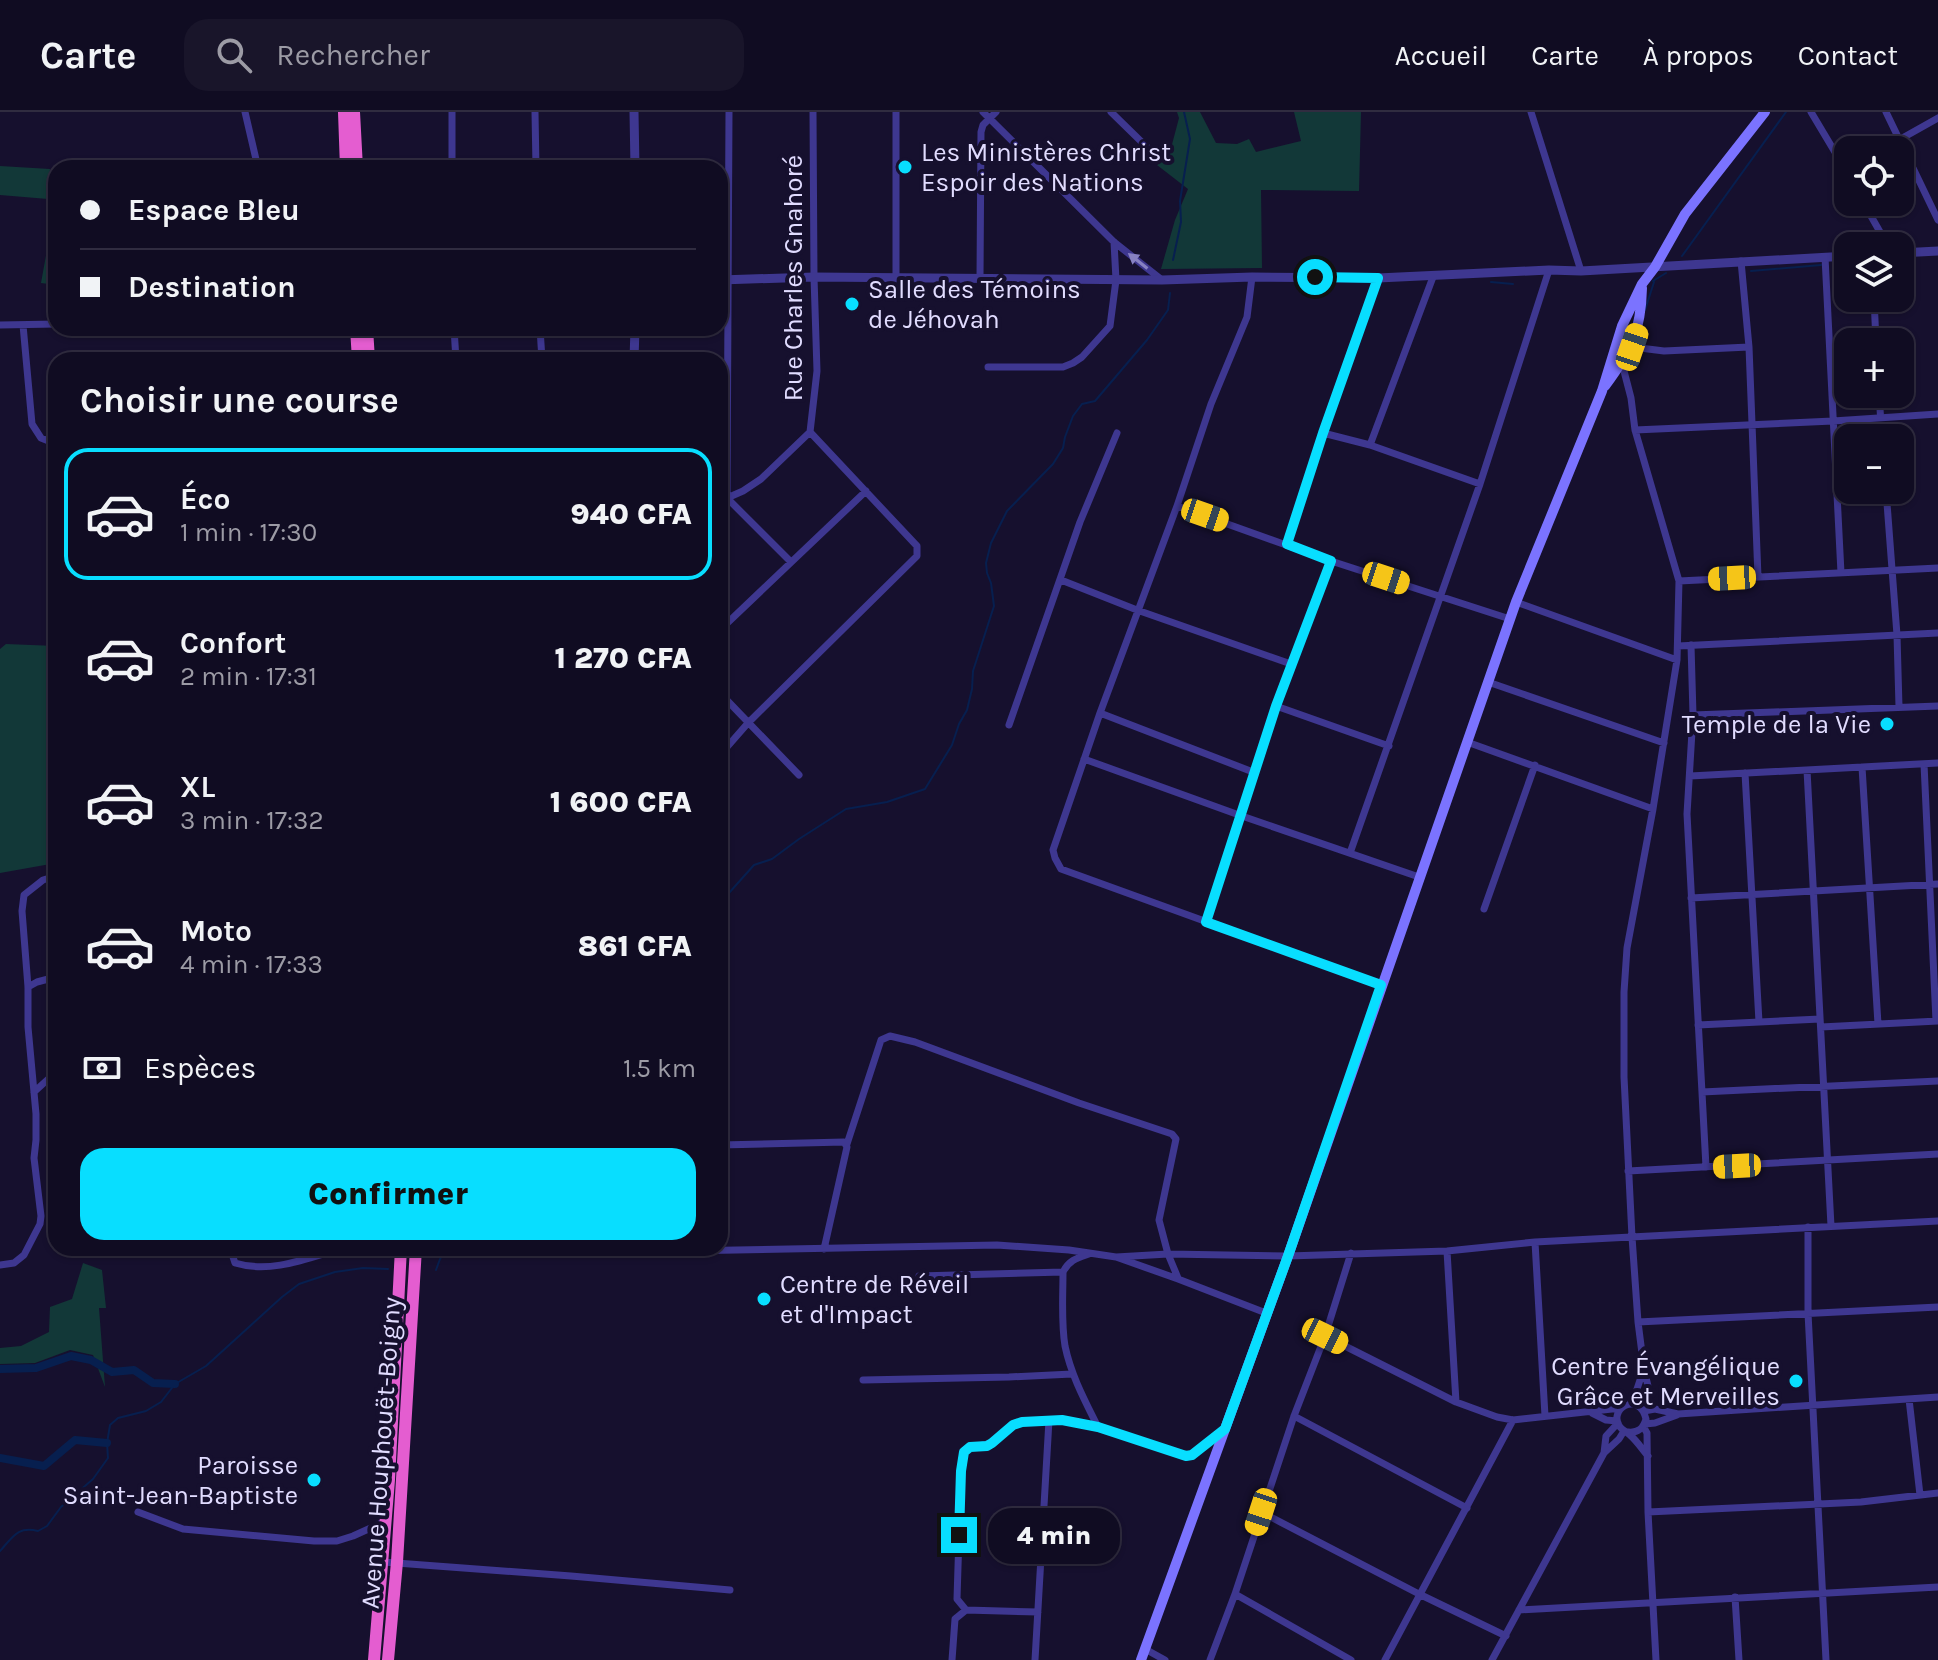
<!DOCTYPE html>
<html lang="fr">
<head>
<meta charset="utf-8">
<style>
  :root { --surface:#100c22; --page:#19152a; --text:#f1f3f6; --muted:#9c9ba5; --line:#302c40; --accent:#08deff }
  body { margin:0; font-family:Karla,sans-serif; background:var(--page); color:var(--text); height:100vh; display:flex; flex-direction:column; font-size:30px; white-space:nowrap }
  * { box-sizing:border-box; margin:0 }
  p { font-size:26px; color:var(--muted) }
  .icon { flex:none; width:44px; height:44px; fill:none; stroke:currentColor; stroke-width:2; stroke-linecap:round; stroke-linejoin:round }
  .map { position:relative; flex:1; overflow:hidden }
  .sheet { position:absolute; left:48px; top:240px; width:680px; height:904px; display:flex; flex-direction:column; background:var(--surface); border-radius:24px; box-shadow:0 2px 6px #0004,0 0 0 2px var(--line) }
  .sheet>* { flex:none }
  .guide { position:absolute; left:48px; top:48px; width:680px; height:176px; border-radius:24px; box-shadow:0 2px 6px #0004,0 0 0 2px var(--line); display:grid; align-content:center; height:176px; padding:0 32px; background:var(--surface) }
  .buttons { position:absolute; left:1834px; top:24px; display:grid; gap:16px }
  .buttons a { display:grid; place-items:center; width:80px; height:80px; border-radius:16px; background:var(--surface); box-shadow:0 2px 6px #0004,0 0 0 2px var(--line); font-size:40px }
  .end { position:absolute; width:36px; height:36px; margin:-18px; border:10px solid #08deff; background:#111; box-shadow:0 0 0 4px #111 }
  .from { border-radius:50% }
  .bubble { position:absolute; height:56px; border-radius:24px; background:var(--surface); box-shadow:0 2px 6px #0004,0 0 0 2px var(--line); font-size:26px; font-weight:800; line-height:56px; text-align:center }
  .car { position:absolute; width:24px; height:48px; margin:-24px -12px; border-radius:10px; box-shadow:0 0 6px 2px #0007; background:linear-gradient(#f5c518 24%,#345 0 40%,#f5c518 0 76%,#345 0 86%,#f5c518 0) }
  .guide b { display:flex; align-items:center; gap:28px; height:76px; font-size:30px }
  .guide b+b { border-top:2px solid var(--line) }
  .guide i { width:20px; height:20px; background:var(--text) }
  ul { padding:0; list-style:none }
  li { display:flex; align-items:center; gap:24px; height:132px; margin:0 16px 12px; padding:0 16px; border:4px solid transparent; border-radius:24px }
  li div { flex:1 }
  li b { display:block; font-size:30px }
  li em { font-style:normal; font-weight:800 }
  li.on { border-color:var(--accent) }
  li>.icon { width:72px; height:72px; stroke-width:1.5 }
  h2 { padding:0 32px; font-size:36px; line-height:96px }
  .pay { display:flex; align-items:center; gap:20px; height:88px; padding:0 32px; font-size:30px }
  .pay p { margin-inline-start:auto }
  .cta { display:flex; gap:16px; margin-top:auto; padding:16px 32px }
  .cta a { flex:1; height:92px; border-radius:24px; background:var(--accent); color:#111; font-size:32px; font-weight:800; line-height:92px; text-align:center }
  header { display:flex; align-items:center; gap:48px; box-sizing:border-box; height:112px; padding:0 40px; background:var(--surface); border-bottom:2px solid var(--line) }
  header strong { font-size:38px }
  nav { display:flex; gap:44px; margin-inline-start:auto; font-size:28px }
  .search { width:560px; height:72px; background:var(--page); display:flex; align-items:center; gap:20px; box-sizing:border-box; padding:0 28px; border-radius:24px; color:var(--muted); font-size:30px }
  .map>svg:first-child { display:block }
  .green { fill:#123838 }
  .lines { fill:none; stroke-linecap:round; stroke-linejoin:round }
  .stream { stroke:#071f4f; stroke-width:2 }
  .canal { stroke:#071f4f; stroke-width:8 }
  .minor { stroke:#3e3790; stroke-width:7 }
  .tertiary { stroke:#3e3790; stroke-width:9 }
  .secondary { stroke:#7b73ff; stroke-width:10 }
  .trunk { stroke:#e45dd0; stroke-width:12 }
  .oneway { fill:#8781c2 }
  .route { stroke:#08deff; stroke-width:10 }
  .poi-dot { fill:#08deff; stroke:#16102e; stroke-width:3 }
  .labels { text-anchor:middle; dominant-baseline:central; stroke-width:8; stroke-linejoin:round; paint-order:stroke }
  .poi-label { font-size:26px; fill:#e1dcff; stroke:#16102e; text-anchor:start }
  .street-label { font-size:26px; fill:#e1dcff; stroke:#16102e }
</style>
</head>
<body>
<header>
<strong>Carte</strong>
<div class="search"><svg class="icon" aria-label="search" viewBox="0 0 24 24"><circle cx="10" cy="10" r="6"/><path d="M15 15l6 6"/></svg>Rechercher</div>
<nav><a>Accueil</a><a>Carte</a><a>À propos</a><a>Contact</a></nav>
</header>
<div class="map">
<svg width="1938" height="1548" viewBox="0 0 1938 1548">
  <rect width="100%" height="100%" fill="#16102e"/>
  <path class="green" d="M1177,0h23l16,31 21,1 12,-5 7,13 45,-11 -7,-29h67l-2,79 -98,-1 1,78 -101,1 14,-49 13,-31 -31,-24 13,-13 9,-34z
    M0,54l50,3 -2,30 -48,-4z
    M55,94h1v79l-15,-2z
    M6,532l50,2v122l-3,1 3,39v55l-56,10v-224z
    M83,1151l19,7 4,38h-7l6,79 -12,-32 -23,-5 -35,13 -35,1v-16l21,-2 28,-14 1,-25 22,-8z"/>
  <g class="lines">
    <path class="stream" d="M1682,144l104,-144
      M1173,148l8,-38 -1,-21 10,-62 -6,-27
      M1751,159l70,-6
      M1653,169l13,-8
      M1491,170l22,2
      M1645,198l9,-28
      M720,791l34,-38 18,-6 27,-20 47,-30 41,-7 38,-13 27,-44 7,-21 8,-14 5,-21 1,-18 21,-65 -3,-23 -4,-10 -1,-10 5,-20 16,-32 46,-47 10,-16 2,-11 8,-21 9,-12 13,-3 52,-61 21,-30 2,-17
      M436,1158l4,-11 7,-11
      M0,1439c13,-14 17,-25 38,-20l9,-5 14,-19 32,-28 15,-21 -1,-15 3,-18 8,-7 28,-7 15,-9 14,-18 31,-18 76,-69 17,-13 36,-12 28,-4 25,1"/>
    <path class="canal" d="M0,1257l36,-1 35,-12 20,4 21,12 22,-2 19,13 22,1
      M0,1346l44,8 31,-26 32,3"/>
    <path class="minor" d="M245,0l13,56
      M452,0v56
      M535,0l1,56
      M729,0l-2,386 64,64
      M896,0v167
      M983,0l131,130 48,38
      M1111,0l45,44
      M1531,0l50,159
      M1811,0l37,62
      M1886,0l52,108
      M1881,38l57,-32
      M1863,90l25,44
      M1825,145l16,316
      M1741,149l8,86 9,230
      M1252,165l-5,40 -36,87 -34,102 -77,207 -47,137 2,8 6,11 320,116
      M980,166l1,-146 2,-7 13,-13
      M1874,186l2,44
      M0,213l56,-1
      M23,213l9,99 9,14 15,6
      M454,216l2,32
      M540,216l2,32
      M1617,232l14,54 4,32 44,151 -2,79 -24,149 -26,139 -3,44v85l8,160 6,85 6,47 4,17v15l-5,9
      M1632,235l32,4 85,-4
      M988,255h75l10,-4 9,-6 28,-31 6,-46 -2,-38
      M1879,282l3,44
      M1635,318l198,-9 105,-7
      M1323,321l47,12 110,39
      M1370,333l63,-168
      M1886,378l11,145 2,72
      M720,387l7,-1 16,-7 18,-12 49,-47 7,-61 -3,-94 -1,-165
      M1177,394l154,55 179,58
      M1287,432l36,-111 55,-155
      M1061,468l76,30 154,54
      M1679,469l259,-13
      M1516,490l161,58
      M720,518l146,-139
      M1691,533l2,70 -6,99 19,353
      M1678,534l260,-13
      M1488,570l176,61
      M720,581l79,82
      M1276,594l113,40
      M1100,601l153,59
      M1693,603l245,-9
      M1009,613l71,-203 37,-89
      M1467,630l186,67
      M720,643l28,-32 169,-167v-10l-107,-114
      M1084,647l155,56 180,62
      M1924,652l12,257
      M1862,655l16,257
      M1807,658l24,456
      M1745,661l14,249
      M1690,664l248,-13
      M1350,741l130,-369 69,-214
      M1691,786l247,-14
      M1484,797l51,-144
      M1206,810l70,-216 55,-145
      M28,875l9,-5 19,-5
      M1698,913l122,-6
      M1821,915l117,-6
      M34,980l22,-20
      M1702,980l236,-11
      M847,1032l34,-104 9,-4 25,6 164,61 93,31 4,5 -17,81 9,34 10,24
      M720,1033l124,-3 3,5 -23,102
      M1628,1059l310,-17
      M1808,1115v86l18,347
      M1535,1130l10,174
      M230,1136l5,15c36,11 73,-5 108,-15
      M1447,1139l9,151
      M626,1140l371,-7 72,5 47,7 62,22 88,34
      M1089,1142c-12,4 -20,6 -26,18 0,24 -2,50 2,74 6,29 20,55 33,81
      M1116,1145l52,-3 120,2 159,-5 88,-9 403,-21
      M0,1153l14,-2 10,-8 16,-31 1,-8 -7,-58 2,-18v-26l-8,-87v-40l-6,-76 2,-16 19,-15 13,-4
      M919,1164l144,-4
      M1638,1210l300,-15
      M1325,1224l131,66 41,15 16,3 108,-12
      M863,1268l146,-3 63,-3
      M1909,1287l11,96
      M1630,1292l6,-12 7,-21
      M1644,1299l11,-2 23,5 260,-17
      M1592,1301l14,7 11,1
      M1294,1304l173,92
      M1645,1312l10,-1 22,-8
      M1643,1314l4,7 1,79 8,148
      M1628,1320c10,1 15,-3 18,-13 -7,-29 -39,-10 -26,8 3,4 6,4 10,8 7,6 12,14 18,21
      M1604,1341l2,-17 12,-13
      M138,1400l45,17 131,12h23l16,-5 33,-15
      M1261,1400l158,82 87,42
      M1648,1400l213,-10 77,-9
      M383,1450l188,14 159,14
      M1235,1482l116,66
      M1735,1485l4,63
      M966,1498l72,2
      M1519,1498l419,-23
      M1145,1537l20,11
      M952,1548l3,-41 11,-9 -9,-11 4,-128 3,-19 2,-3 26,-6 21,-18 9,-3 40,-2 36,7 88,29 6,-1 31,-24
      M1035,1548l14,-240
      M1210,1548l25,-66 59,-178 31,-80 26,-83
      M1385,1548l128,-240
      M1492,1548l112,-207 15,-14 5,-8"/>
    <path class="tertiary" d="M634,0l1,56
      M1900,141l38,-2
      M720,168l94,-3 348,3 90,-3 126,1 171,-8 32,1 267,-15
      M634,248l1,-32"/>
    <path class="secondary" d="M1605,274c26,-35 36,-54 37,-98
      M1141,1548l147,-404 228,-654 86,-211 20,-65 20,-42 13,-17 30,-53 80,-102"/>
    <path class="trunk" d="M344,0l2,56
      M354,0l3,56
      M356,216l2,32
      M367,216l2,32
      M374,1548l15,-180 12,-232
      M388,1548l9,-98 19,-314"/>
  </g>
  <defs><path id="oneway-solid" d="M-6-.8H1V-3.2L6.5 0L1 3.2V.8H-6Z" transform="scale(2)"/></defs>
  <use class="oneway" href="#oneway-solid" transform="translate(1138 149) rotate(-142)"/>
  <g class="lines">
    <path class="route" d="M959,1423l2,-64 3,-19 6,-5 17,-1 5,-3 21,-18 9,-3 40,-2 36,7 88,29 6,-1 33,-26 63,-173 93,-271 -175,-63 70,-216 55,-145 -44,-17 36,-111 55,-155 -63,-1"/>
  </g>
  <g class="poi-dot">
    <circle cx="905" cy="55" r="8"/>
    <circle cx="852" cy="192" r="8"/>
    <circle cx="1887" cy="612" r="8"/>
    <circle cx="764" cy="1187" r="8"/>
    <circle cx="1796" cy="1269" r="8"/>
    <circle cx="314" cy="1368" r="8"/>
  </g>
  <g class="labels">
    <g class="poi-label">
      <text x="921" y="40">Les Ministères Christ<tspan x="921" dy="30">Espoir des Nations</tspan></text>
      <text x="868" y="177">Salle des Témoins<tspan x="868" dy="30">de Jéhovah</tspan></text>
      <text x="1871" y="612" text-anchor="end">Temple de la Vie</text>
      <text x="780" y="1172">Centre de Réveil<tspan x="780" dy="30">et d'Impact</tspan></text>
      <text x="1780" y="1254" text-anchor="end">Centre Évangélique<tspan x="1780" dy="30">Grâce et Merveilles</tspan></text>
      <text x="298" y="1353" text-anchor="end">Paroisse<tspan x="298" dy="30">Saint-Jean-Baptiste</tspan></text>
    </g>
    <g class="street-label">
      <text transform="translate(793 166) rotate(-90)">Rue Charles Gnahoré</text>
      <text transform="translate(381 1341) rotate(-86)">Avenue Houphouët-Boigny</text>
    </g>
  </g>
</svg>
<div class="buttons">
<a><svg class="icon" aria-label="locate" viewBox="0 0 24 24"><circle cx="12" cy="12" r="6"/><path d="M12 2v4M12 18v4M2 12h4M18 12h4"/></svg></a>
<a><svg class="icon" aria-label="layers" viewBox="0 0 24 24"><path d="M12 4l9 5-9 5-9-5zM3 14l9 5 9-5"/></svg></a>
<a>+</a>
<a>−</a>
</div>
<i class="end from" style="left:1315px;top:165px"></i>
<i class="end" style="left:959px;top:1423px"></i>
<div class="bubble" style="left:988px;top:1396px;width:132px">4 min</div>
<i class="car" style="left:1632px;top:235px;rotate:19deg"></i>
<i class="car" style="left:1205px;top:403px;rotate:109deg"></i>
<i class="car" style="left:1386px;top:466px;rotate:108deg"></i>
<i class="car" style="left:1732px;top:466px;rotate:267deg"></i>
<i class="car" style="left:1737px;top:1054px;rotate:267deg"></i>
<i class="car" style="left:1325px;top:1224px;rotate:116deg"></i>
<i class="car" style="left:1261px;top:1400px;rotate:198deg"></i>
<div class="guide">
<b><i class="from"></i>Espace Bleu</b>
<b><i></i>Destination</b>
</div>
<section class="sheet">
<h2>Choisir une course</h2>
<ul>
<li class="on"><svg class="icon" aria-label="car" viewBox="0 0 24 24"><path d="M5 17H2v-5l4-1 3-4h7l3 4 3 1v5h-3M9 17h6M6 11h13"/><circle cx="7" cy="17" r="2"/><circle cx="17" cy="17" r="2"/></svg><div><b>Éco</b><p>1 min · 17:30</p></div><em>940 CFA</em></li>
<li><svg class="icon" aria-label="car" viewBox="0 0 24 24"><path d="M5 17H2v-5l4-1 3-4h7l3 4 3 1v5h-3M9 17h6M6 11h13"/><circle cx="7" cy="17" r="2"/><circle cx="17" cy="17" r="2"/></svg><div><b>Confort</b><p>2 min · 17:31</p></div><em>1 270 CFA</em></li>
<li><svg class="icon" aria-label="car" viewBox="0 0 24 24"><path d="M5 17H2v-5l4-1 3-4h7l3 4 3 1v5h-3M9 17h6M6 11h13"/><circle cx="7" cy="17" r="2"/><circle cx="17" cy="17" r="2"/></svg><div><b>XL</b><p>3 min · 17:32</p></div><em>1 600 CFA</em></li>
<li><svg class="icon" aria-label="car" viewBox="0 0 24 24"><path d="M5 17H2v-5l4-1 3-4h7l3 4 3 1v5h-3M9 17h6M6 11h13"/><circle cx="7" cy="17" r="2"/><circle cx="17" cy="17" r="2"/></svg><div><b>Moto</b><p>4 min · 17:33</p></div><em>861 CFA</em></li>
</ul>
<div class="pay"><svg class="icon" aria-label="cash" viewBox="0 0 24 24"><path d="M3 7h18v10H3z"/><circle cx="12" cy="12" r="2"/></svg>Espèces<p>1.5 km</p></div>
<div class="cta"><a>Confirmer</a></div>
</section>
</div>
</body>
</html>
